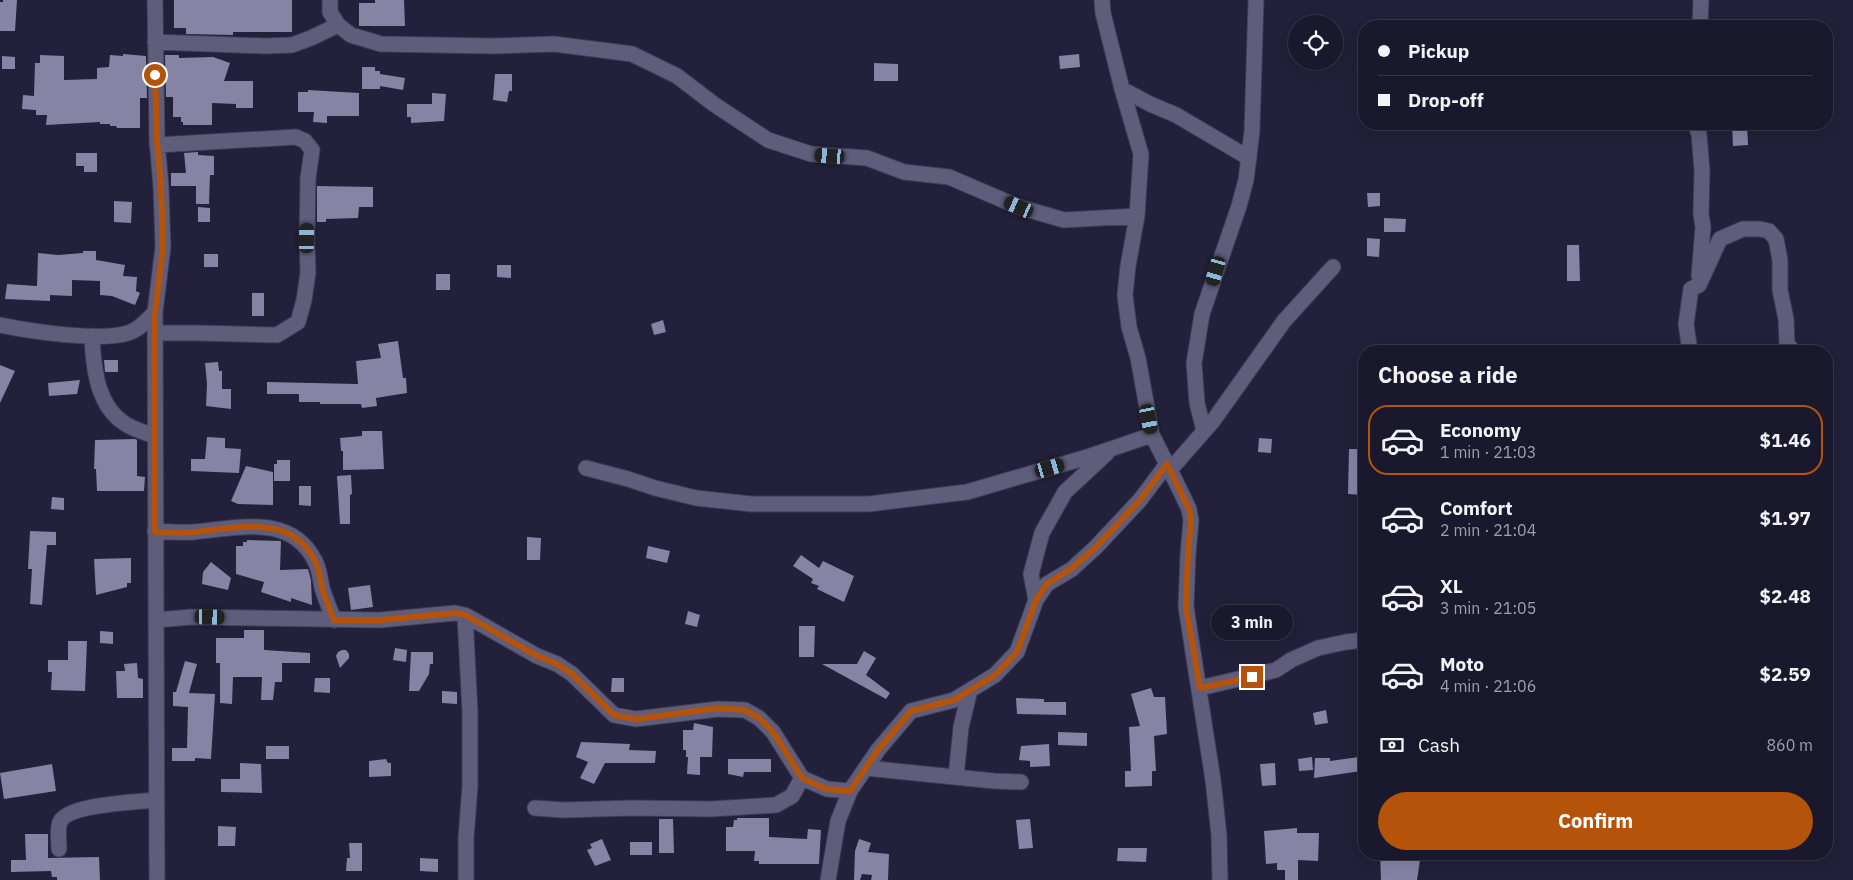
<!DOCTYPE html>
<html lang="en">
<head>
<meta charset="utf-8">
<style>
  :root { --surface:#1a182c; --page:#232134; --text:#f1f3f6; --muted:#9fa0a9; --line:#383748; --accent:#b45309 }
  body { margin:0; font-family:"IBM Plex Sans",sans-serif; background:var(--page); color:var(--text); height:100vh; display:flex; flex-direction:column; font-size:19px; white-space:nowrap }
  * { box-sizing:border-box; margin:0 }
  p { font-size:16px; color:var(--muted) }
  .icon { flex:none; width:28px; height:28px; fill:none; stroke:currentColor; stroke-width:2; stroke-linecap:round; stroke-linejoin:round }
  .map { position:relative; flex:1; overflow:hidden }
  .sheet { position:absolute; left:1358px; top:345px; width:475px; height:515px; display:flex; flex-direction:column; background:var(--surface); border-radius:20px; box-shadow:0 5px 20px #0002,0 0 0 1px var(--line) }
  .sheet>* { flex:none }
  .banner { position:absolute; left:1358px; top:20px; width:475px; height:110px; border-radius:20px; box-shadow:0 5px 20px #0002,0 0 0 1px var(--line); display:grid; align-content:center; height:110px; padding:0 20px; background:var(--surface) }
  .tools { position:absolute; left:1288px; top:15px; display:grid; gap:10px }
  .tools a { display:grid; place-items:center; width:55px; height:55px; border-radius:50%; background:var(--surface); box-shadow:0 5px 20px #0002,0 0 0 1px var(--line); font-size:25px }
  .end { position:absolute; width:22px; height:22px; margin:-11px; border:6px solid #b45309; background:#fff; box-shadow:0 0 0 2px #fff }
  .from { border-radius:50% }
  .bubble { position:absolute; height:35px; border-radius:18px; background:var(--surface); box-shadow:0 5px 20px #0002,0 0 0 1px var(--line); font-size:16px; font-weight:700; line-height:35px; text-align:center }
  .car { position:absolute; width:15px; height:30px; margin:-15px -8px; border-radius:6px; box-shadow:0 0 4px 1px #0007; background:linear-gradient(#222 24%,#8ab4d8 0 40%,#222 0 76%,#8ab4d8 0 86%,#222 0) }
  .banner b { display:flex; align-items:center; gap:18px; height:48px; font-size:19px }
  .banner b+b { border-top:1px solid var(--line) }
  .banner i { width:12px; height:12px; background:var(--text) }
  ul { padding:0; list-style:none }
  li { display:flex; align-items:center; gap:15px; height:70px; margin:0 10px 8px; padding:0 10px; border:2px solid transparent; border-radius:20px }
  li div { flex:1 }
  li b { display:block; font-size:19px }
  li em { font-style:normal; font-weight:700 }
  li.current { border-color:var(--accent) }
  li>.icon { width:45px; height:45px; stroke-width:1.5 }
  h2 { padding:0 20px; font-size:22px; line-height:60px }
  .pay { display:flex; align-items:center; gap:12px; height:55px; padding:0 20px; font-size:19px }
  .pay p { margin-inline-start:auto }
  .button { display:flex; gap:10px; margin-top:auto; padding:10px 20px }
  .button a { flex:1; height:58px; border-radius:30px; background:var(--accent); color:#fff; font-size:20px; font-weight:700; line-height:58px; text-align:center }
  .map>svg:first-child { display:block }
  .building { fill:#8584a5 }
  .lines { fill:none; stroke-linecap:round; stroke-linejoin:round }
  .minor-casing { stroke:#3f3d52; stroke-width:17 }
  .minor { stroke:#5e5d7c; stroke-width:15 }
  .route { stroke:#b45309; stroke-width:6 }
</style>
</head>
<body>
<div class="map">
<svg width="1853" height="880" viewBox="0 0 1853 880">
  <rect width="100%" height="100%" fill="#22203a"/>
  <path class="building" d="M3,0h14l-2,31h-15v-29h3z
    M174,0h118v32h-59v3l-47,-1v-6h-12z
    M375,0h29l1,26h-46v-23h16z
    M123,54l23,2 1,42h-7v30h-23l-1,-2h-6v-2h-10v-2l-54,3 1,-10h-11v-5l-14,-1 1,-14 11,1 1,-33h5v-8l24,1v24l33,-1v-11l12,-1 1,-12 13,1z
    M1079,54l1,13 -20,2 -1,-13z
    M165,55h14v3l34,-1 17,6 -6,18h29v27h-17v-4l-24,-1v22h-29v-3h-2v-5h-8v-20h-7z
    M2,56l13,1v12h-13z
    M874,63l24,1v17h-24z
    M362,67h13v4h5v3l25,4 -2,12 -23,-4v3h-18z
    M495,74h17v17h-3l-2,11 -14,-2z
    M308,90l51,3v23h-32v7l-14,-1 1,-10h-16v-20h10z
    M432,93l14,1 -2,27 -33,2v-6h-4v-13h25z
    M1732,124h15l1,21 -15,1z
    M198,152v3l16,1v19h-4l-1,29h-13v-18h-25v-13h15l-2,-20z
    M76,153h21v19h-13v-6h-8z
    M317,186l56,1v20h-14l-1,11 -32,1v3h-9z
    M1367,193h13v13l-12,1z
    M114,201l18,1 -1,21 -17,-1z
    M198,207l12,1v14h-12z
    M1384,218l22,1 -1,13h-21z
    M1367,238l13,1 -1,18 -12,-1z
    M1567,245h12l1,36h-13z
    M83,251h13v9l29,5 -2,11 14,1 -1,14 4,2 -5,12 -23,-9 -12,-1v-14l-28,-1v16l-22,-1v6l-45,-2 2,-15 30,2 1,-33 20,2 25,-2z
    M204,254h14v13h-14z
    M497,265h14v13l-14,-1z
    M436,274h14v16h-14z
    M252,293h12v23h-12z
    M663,320l3,12 -12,3 -3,-11z
    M398,341l5,37h3l1,15 -31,5 1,8 -15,2 -1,-4h-41v-2h-21v-8h-32v-12l91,2 -2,-23 25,-3 -3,-14z
    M104,360h14v12h-13z
    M218,362l1,9h3v18h9v20l-25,-3 1,-22 -2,-21z
    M0,365l15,6 -15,32z
    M80,380l-3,14 -28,2 -1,-13z
    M362,431h20l2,38 -41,1v-19h-2l-1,-13 22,-2z
    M207,437l18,1v10l16,1 -2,24 -48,-2v-12h14z
    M1259,438l13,1 -1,14 -13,-1z
    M135,439l2,1v36l8,1 -1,14h-47l-1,-22h-2l1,-29z
    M1349,449h15v46l-16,-1z
    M277,460h13v21h-16v-17h3z
    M246,466l27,6v33l-35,-1 -7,-3z
    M351,475l1,19 -2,1v29h-10l-3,-48z
    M299,486h12v20l-12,-1z
    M52,497l12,1v12l-13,-1z
    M30,531l26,1v13h-9l-5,60 -12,-1 2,-35h-4z
    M527,537l14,1 -1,22h-13z
    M247,540l34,1 -1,29 28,-1 3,11 1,25 -21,-7v4l-30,-10 3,-10 -28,-8v-28h7v-4h4z
    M648,546l22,5 -3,12 -21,-5z
    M801,555l18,13 4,-7 31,15 -10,26 -27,-13 2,-3 -8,-3 2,-4 -20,-13z
    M131,558v25h-4v4l-31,8 -2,-36z
    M211,562l20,16 -3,12 -26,-6 1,-12z
    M370,585l3,22 -22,3 -3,-22z
    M688,611l12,4 -3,12 -12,-3z
    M799,626h16l-1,31h-15z
    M244,630h20v20l46,3v10h-28v19h-7l-2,18h-12l1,-23h-29l-1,27 -12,-1v-40h-4v-25h28z
    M100,631l13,1v12l-13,-1z
    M68,641h19l-2,50 -34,-1 1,-18h-4v-12h20z
    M395,648l12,2 -1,12 -13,-2z
    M342,650h4l3,4v4l-9,10 -4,-12 2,-4z
    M864,651l12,7 -10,17 24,18 -4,6 -64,-35h35z
    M411,652h22v12h-3l-1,10 -10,17h-10z
    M185,661l12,3 -8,29 26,1 -4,65 -16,-1v3h-23v-13h15l1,-41 -15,-1v-14h3z
    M137,663l1,15 5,1v19h-26l-1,-27h9l-1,-7z
    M315,678h15v15l-16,-1z
    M612,678h12v14h-13z
    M1151,688l3,9h11l2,37 -13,2 2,35h-4v15l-27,1v-16h6l-2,-44 11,-1 -9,-32z
    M442,691l15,1v12l-15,-1z
    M1016,698l28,1v3h22v13l-49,-1z
    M1326,710l2,13 -13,2 -2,-12z
    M694,723l19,4 -1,30h-12v18l-13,-1 1,-17h-2v-7h-3v-20h10z
    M1058,732l29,1v13l-29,-1z
    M581,742l49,2 -1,6 27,1 -1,12h-50l-11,21 -14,-6 8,-16 -12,-5z
    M1049,744l1,22 -20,1v-6l-11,-1 2,-14z
    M266,746h23v13h-23z
    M1312,757l1,13 -14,1 -1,-12z
    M1359,757l2,14 -47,7 1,-20h15v3z
    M386,759l2,4h3v13l-22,1v-16z
    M728,759h43v13h-27l-1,5 -15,-3z
    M240,763l21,1 1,29 -41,-1v-13h19z
    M1275,763l1,22 -14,1 -2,-22z
    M52,764l4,27 -52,8 -4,-26z
    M737,818h32v19l38,2 1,-10 13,1 -2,34h-60v-3h-5l1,-10h-29v-24h7l1,-7h3z
    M659,819h14l1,34h-15z
    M1030,819l3,29 -14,1 -3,-29z
    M218,826l18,1 -1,19h-17z
    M1297,828v5h22l-1,28 -20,-1v20h-13v-10h-8v-7l-11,1 -2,-33z
    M25,834h23v24l51,-1 1,23h-43v-3h-5l-1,-6 -40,1v-12h15z
    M602,839l9,21 -16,6 -8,-16 5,-2 -2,-4z
    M859,839l12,4 -3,9 21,2 -1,26h-17l1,-5 -10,-1 -2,6h-6l1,-29z
    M630,842h22v13h-22z
    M349,843h13v28h-16l1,-13h3z
    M1118,848h29l-1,14 -29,-1z
    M1380,854h41l-4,26h-36z
    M420,858l18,1v13l-18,-1z"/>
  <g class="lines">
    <defs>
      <path id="minor" d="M155,0l2,140 4,47 2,60 -8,65 2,568
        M330,0v12l8,13 13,10 30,9 112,2 61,-2 78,10 45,22 38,29 53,35 43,14 56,4 37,14 45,5 70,30 45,13 73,-4
        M1102,0l1,13 19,76 19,65 -4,62 -9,50 -3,29 4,32 9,31 14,77 23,45 14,29 2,11 -3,34 -2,53 27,173 6,55 1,45
        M1700,26l1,-26
        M155,42l110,4 27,-1 19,-7 27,-13
        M1122,89l28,15 26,11 73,43
        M1695,124l4,10 3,37 -1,43 2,13 -4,49
        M0,325c30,6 100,17 128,8 11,-3 19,-13 27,-21
        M155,333h43l79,2 21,-13 6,-22 4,-27 -1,-35 1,-60 4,-28 -7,-9 -9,-4 -139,8
        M92,336c1,27 4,65 28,84 9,8 23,12 35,16
        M1690,351l-4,-27 5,-35 8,-4 21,-46 23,-10h17l9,2 7,8 4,21v30l6,29 1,25 6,7
        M1204,431l-7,-28 -3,-40 8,-49 37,-108 7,-26 6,-49 4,-131
        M586,468l42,11 27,9 41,10 55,6h118l98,-12 117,-34 68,-23
        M1170,470l43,-49 71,-100 49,-54
        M155,531c13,1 26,2 39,1 43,-4 97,-19 121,29 5,9 5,20 8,30 3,9 7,19 11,29
        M1036,600l-5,-26 11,-41 23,-41 42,-39
        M465,615l5,97v74l-4,52v42
        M156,620l35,-3 189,3 75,-7 10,2 72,41 20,8 15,10 42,41 22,4 82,-10 27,1 14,8 14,14 29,46 25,11 23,2
        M1200,688l76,-18 15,-10 27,-12 28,-6 18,-2
        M866,768l128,13 27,1
        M956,777l5,-50 9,-37
        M535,808l28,2 69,-2 79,1 65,-4 16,-9 10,-18
        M59,849c0,-8 -2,-20 1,-27 8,-18 78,-20 96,-22
        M828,880l10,-59 12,-30 28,-41 33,-39 43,-11 41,-25 22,-23 19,-52 11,-16 25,-15 24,-22 44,-47 27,-36"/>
    </defs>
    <use href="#minor" class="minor-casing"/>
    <use href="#minor" class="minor"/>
  </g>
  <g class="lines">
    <path class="route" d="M155,75l2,65 4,47 2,60 -8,65v220c13,0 26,1 39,0 43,-4 97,-19 121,29 5,9 5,20 8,30 3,9 7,19 11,29h46l75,-7 10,2 72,41 20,8 15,10 42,41 22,4 82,-11 26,2 15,8 14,14 29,46 24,11 24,2 28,-41 33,-39 43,-11 41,-25 22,-23 19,-52 11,-16 25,-16 24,-21 44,-47 27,-36 22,45 2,11 -3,34 -2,53 14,81 52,-11"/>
  </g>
</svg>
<div class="tools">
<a><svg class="icon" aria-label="locate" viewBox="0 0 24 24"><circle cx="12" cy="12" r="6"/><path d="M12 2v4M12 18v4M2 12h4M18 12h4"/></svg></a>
</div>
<i class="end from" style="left:155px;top:75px"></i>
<i class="end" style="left:1252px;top:677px"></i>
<div class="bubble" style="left:1211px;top:605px;width:82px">3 min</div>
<i class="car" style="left:830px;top:156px;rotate:274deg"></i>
<i class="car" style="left:1019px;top:207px;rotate:294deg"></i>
<i class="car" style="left:307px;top:238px;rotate:1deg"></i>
<i class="car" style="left:1216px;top:271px;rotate:196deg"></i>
<i class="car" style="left:1149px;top:419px;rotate:169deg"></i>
<i class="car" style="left:1050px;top:468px;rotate:74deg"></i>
<i class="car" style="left:210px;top:617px;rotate:91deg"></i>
<div class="banner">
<b><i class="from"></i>Pickup</b>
<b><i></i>Drop-off</b>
</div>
<section class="sheet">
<h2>Choose a ride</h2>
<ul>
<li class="current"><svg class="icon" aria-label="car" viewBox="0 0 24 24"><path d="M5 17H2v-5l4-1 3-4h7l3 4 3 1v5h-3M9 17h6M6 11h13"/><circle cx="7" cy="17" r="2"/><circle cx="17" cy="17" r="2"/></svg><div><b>Economy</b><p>1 min · 21:03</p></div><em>$1.46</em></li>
<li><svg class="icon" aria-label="car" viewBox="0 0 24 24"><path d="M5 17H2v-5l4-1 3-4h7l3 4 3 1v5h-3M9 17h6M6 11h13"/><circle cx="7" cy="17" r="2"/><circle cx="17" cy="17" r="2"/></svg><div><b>Comfort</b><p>2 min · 21:04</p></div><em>$1.97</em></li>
<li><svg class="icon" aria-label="car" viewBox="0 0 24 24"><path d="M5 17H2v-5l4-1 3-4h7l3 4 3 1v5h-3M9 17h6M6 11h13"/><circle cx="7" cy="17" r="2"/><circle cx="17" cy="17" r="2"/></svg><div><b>XL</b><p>3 min · 21:05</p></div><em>$2.48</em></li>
<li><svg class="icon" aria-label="car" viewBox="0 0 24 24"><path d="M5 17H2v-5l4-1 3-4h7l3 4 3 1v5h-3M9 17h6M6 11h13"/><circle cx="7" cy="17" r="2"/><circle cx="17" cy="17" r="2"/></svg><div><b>Moto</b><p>4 min · 21:06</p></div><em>$2.59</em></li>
</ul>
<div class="pay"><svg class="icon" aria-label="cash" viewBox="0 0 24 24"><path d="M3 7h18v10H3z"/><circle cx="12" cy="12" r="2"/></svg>Cash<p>860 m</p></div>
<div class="button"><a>Confirm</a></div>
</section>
</div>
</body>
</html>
